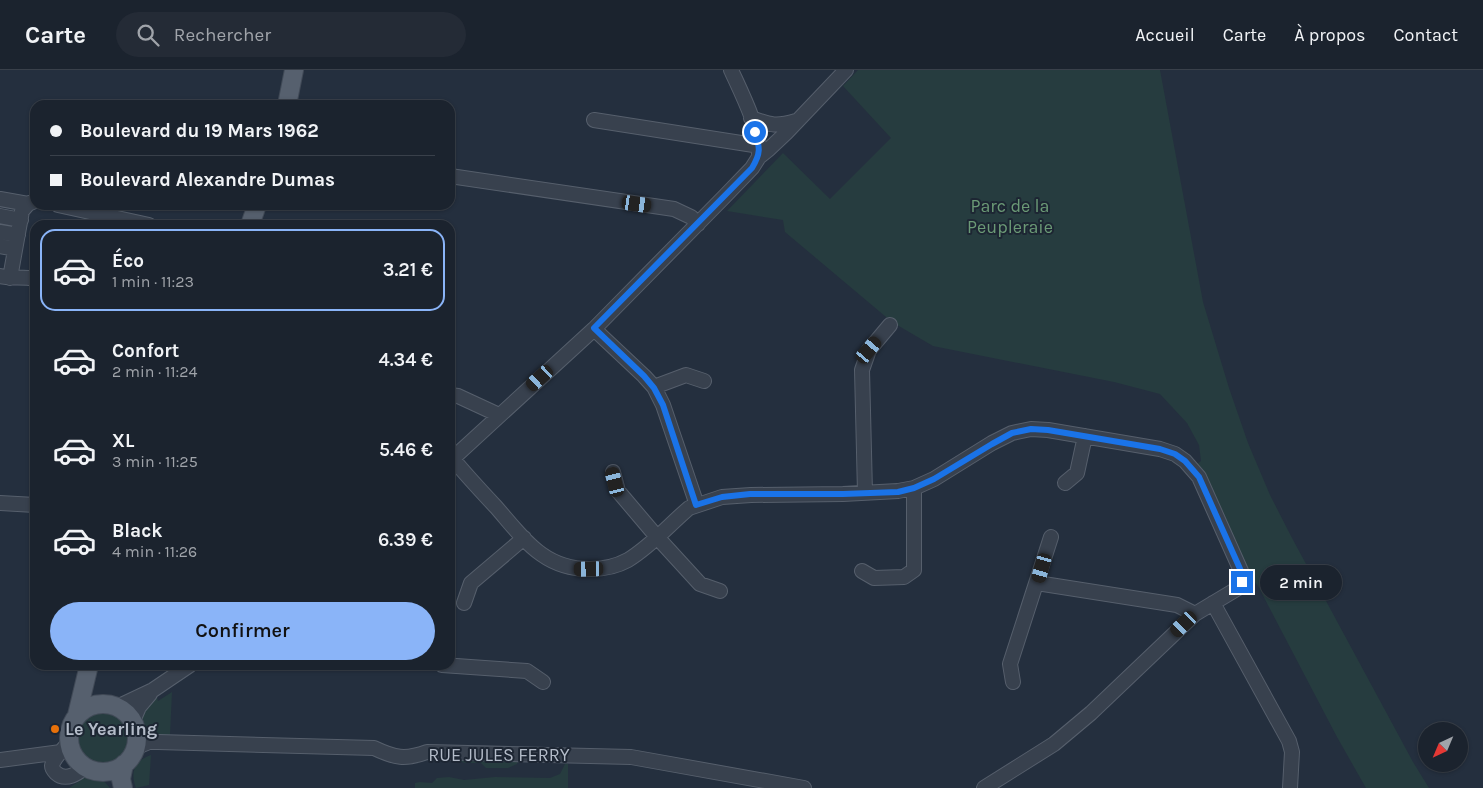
<!DOCTYPE html>
<html lang="fr">
<head>
<meta charset="utf-8">
<style>
  :root { --surface:#1b232e; --page:#242b36; --text:#f1f3f6; --muted:#a0a4aa; --line:#39404a; --accent:#8ab4f8 }
  body { margin:0; font-family:Karla,sans-serif; background:var(--page); color:var(--text); height:100vh; display:flex; flex-direction:column; font-size:19px; white-space:nowrap }
  * { box-sizing:border-box; margin:0 }
  p { font-size:16px; color:var(--muted) }
  .icon { flex:none; width:28px; height:28px; fill:none; stroke:currentColor; stroke-width:2; stroke-linecap:round; stroke-linejoin:round }
  .map { position:relative; flex:1; overflow:hidden }
  .drawer { position:absolute; left:30px; top:150px; width:425px; height:450px; display:flex; flex-direction:column; background:var(--surface); border-radius:15px; box-shadow:0 1px 4px #0004,0 0 0 1px var(--line) }
  .drawer>* { flex:none }
  .banner { position:absolute; left:30px; top:30px; width:425px; height:110px; border-radius:15px; box-shadow:0 1px 4px #0004,0 0 0 1px var(--line); display:grid; align-content:center; height:110px; padding:0 20px; background:var(--surface) }
  .needle { width:32px; rotate:224deg }
  .fabs { position:absolute; left:1418px; top:652px; display:grid; gap:10px }
  .fabs a { display:grid; place-items:center; width:50px; height:50px; border-radius:50%; background:var(--surface); box-shadow:0 1px 4px #0004,0 0 0 1px var(--line); font-size:25px }
  .end { position:absolute; width:22px; height:22px; margin:-11px; border:6px solid #1a73e8; background:#fff; box-shadow:0 0 0 2px #fff }
  .from { border-radius:50% }
  .bubble { position:absolute; height:35px; border-radius:18px; background:var(--surface); box-shadow:0 1px 4px #0004,0 0 0 1px var(--line); font-size:16px; font-weight:600; line-height:35px; text-align:center }
  .car { position:absolute; width:15px; height:30px; margin:-15px -8px; border-radius:6px; box-shadow:0 0 4px 1px #0007; background:linear-gradient(#222 24%,#8ab4d8 0 40%,#222 0 76%,#8ab4d8 0 86%,#222 0) }
  .banner b { display:flex; align-items:center; gap:18px; height:48px; font-size:19px }
  .banner b+b { border-top:1px solid var(--line) }
  .banner i { width:12px; height:12px; background:var(--text) }
  ul { padding:9px 0 0; list-style:none }
  li { display:flex; align-items:center; gap:15px; height:82px; margin:0 10px 8px; padding:0 10px; border:2px solid transparent; border-radius:15px }
  li div { flex:1 }
  li b { display:block; font-size:19px }
  li em { font-style:normal; font-weight:600 }
  li.active { border-color:var(--accent) }
  li>.icon { width:45px; height:45px; stroke-width:1.5 }
  .cta { display:flex; gap:10px; margin-top:auto; padding:10px 20px }
  .cta a { flex:1; height:58px; border-radius:30px; background:var(--accent); color:#111; font-size:20px; font-weight:600; line-height:58px; text-align:center }
  header { display:flex; align-items:center; gap:30px; box-sizing:border-box; height:70px; padding:0 25px; background:var(--surface); border-bottom:1px solid var(--line) }
  header strong { font-size:24px }
  nav { display:flex; gap:28px; margin-inline-start:auto; font-size:18px }
  .search { width:350px; height:45px; background:var(--page); display:flex; align-items:center; gap:12px; box-sizing:border-box; padding:0 18px; border-radius:28px; color:var(--muted); font-size:19px }
  .map>svg:first-child { display:block }
  .green { fill:#263c3f }
  .lines { fill:none; stroke-linecap:round; stroke-linejoin:round }
  .minor-casing { stroke:#565f6c; stroke-width:16 }
  .major-casing { stroke:#414a57; stroke-width:20 }
  .minor { stroke:#38414e; stroke-width:14 }
  .major { stroke:#56606e; stroke-width:18 }
  .route { stroke:#1a73e8; stroke-width:6 }
  .food-dot { fill:#e8710a; stroke:#1d2633; stroke-width:2 }
  .labels { text-anchor:middle; dominant-baseline:central; stroke-width:4; stroke-linejoin:round; paint-order:stroke }
  .park-label { font-size:18px; fill:#6b9a76; stroke:#1d2633 }
  .poi-label { font-size:18px; font-weight:bold; fill:#b4bcc9; stroke:#1d2633; text-anchor:start }
  .street-label { font-size:18px; fill:#b4bcc9; stroke:#1d2633 }
</style>
</head>
<body>
<header>
<strong>Carte</strong>
<div class="search"><svg class="icon" aria-label="search" viewBox="0 0 24 24"><circle cx="10" cy="10" r="6"/><path d="M15 15l6 6"/></svg>Rechercher</div>
<nav><a>Accueil</a><a>Carte</a><a>À propos</a><a>Contact</a></nav>
</header>
<div class="map">
<svg width="1483" height="718" viewBox="0 0 1483 718">
  <rect width="100%" height="100%" fill="#242f3e"/>
  <path class="green" d="M858,0h302l43,232 26,86 19,55 22,52 22,43 121,224 16,26h-63l-29,-51 -79,-151 -10,-12 -51,-110 4,-3 -2,-16 -12,-22 -27,-29 -46,-12 -181,-36 -41,-24 -107,-90 -2,-12 -56,-9 56,-58 47,46 61,-61 -48,-52z
    M172,622l-2,43 -25,3c-4,-23 -6,-24 12,-41l1,4z
    M75 668a27 27 0 1 1 54 0a27 27 0 1 1-54 0Z
    M151,685l-2,30 -13,3c-6,-16 -2,-27 15,-33z
    M458,689l60,2 -1,3 -9,4h-22l-5,-5h-16l-6,-2z
    M565,694h3v24h-153v-5l5,-1 12,1 5,-5 12,-1 15,3 31,-3 55,1 10,-4z
    M94,707l9,3 7,8h-41l15,-10z"/>
  <g class="lines">
    <defs>
      <path id="minor" d="M731,0c10,22 30,61 28,84
        M751,48c20,7 24,9 45,3
        M594,50l166,26
        M450,106l224,33 17,8 7,7
        M0,129l28,5
        M58,135l91,20
        M0,146l21,4
        M0,162l18,3
        M0,176l15,3
        M0,206c12,3 23,0 35,3
        M10,208l12,-67 6,-7 7,-3
        M594,259l50,47 10,11 9,18 34,100
        M654,317l32,-12 18,6
        M450,325l8,1 41,19
        M453,389c13,16 28,32 43,48 28,32 48,63 95,62 12,0 26,-3 37,-9 23,-14 40,-34 61,-52l33,-11 29,-2 92,-1 55,-3 16,-3 20,-9 58,-36 20,-10 19,-4 17,1 112,19 15,5 10,7 14,16 42,94 1,7 -2,9 -45,27 -104,99 -37,31 -70,44
        M450,391l144,-132 131,-133 27,-28 7,-11 10,-8 17,-16 60,-63
        M613,402l5,19 39,46 43,47 20,7
        M1065,413l12,-10 8,-37
        M865,423l-3,-123 7,-20 21,-25
        M0,433l35,2
        M862,501l12,7 30,-1 10,-7v-82
        M1037,513l140,22 18,9
        M464,533l7,-20 53,-45
        M1213,533l76,138 3,11 -2,36
        M442,595l85,6 16,11
        M1013,612l-3,-18 41,-127
        M117,637l36,-17 37,-25
        M133,651l6,-14 11,-13
        M69,672c-4,6 -16,16 -17,24 0,3 2,5 4,7 10,9 22,0 30,-6
        M135,678l14,-6h9l216,6c21,10 31,12 53,4l204,5 173,31
        M0,690l61,-8"/>
      <path id="major" d="M287,35l7,-35
        M250,155l7,-20
        M69 668a34 34 0 1 1 68 0a34 34 0 1 1-68 0Z
        M77,645l12,-50
        M123,718l-2,-9 3,-15"/>
    </defs>
    <use href="#minor" class="minor-casing"/>
    <use href="#major" class="major-casing"/>
    <use href="#minor" class="minor"/>
    <use href="#major" class="major"/>
  </g>
  <g class="lines">
    <path class="route" d="M755,62c5,16 6,21 -3,36l-158,160 50,48 10,12 9,17 33,100 26,-8 28,-3h93l55,-2 16,-4 20,-9 58,-35 20,-11 19,-4 17,1 112,19 15,5 10,7 14,16 42,94 1,11"/>
  </g>
  <circle class="food-dot" cx="55" cy="659" r="5"/>
  <g class="labels">
    <g class="park-label">
      <text x="1010" y="136">Parc de la<tspan x="1010" dy="21">Peupleraie</tspan></text>
    </g>
    <g class="poi-label">
      <text x="65" y="659">Le Yearling</text>
    </g>
    <g class="street-label">
      <text x="499" y="685">RUE JULES FERRY</text>
    </g>
  </g>
</svg>
<div class="fabs">
<a><svg class="needle" viewBox="-14 -14 28 28"><path d="M0-13l5 13h-10z" fill="#e53935"/><path d="M0 13l5-13h-10z" fill="#a0a4aa"/></svg></a>
</div>
<i class="end from" style="left:755px;top:62px"></i>
<i class="end" style="left:1242px;top:512px"></i>
<div class="bubble" style="left:1260px;top:495px;width:82px">2 min</div>
<i class="car" style="left:637px;top:134px;rotate:98deg"></i>
<i class="car" style="left:869px;top:280px;rotate:40deg"></i>
<i class="car" style="left:540px;top:308px;rotate:228deg"></i>
<i class="car" style="left:615px;top:412px;rotate:346deg"></i>
<i class="car" style="left:1042px;top:498px;rotate:196deg"></i>
<i class="car" style="left:589px;top:499px;rotate:269deg"></i>
<i class="car" style="left:1184px;top:554px;rotate:226deg"></i>
<div class="banner">
<b><i class="from"></i>Boulevard du 19 Mars 1962</b>
<b><i></i>Boulevard Alexandre Dumas</b>
</div>
<section class="drawer">
<ul>
<li class="active"><svg class="icon" aria-label="car" viewBox="0 0 24 24"><path d="M5 17H2v-5l4-1 3-4h7l3 4 3 1v5h-3M9 17h6M6 11h13"/><circle cx="7" cy="17" r="2"/><circle cx="17" cy="17" r="2"/></svg><div><b>Éco</b><p>1 min · 11:23</p></div><em>3.21 €</em></li>
<li><svg class="icon" aria-label="car" viewBox="0 0 24 24"><path d="M5 17H2v-5l4-1 3-4h7l3 4 3 1v5h-3M9 17h6M6 11h13"/><circle cx="7" cy="17" r="2"/><circle cx="17" cy="17" r="2"/></svg><div><b>Confort</b><p>2 min · 11:24</p></div><em>4.34 €</em></li>
<li><svg class="icon" aria-label="car" viewBox="0 0 24 24"><path d="M5 17H2v-5l4-1 3-4h7l3 4 3 1v5h-3M9 17h6M6 11h13"/><circle cx="7" cy="17" r="2"/><circle cx="17" cy="17" r="2"/></svg><div><b>XL</b><p>3 min · 11:25</p></div><em>5.46 €</em></li>
<li><svg class="icon" aria-label="car" viewBox="0 0 24 24"><path d="M5 17H2v-5l4-1 3-4h7l3 4 3 1v5h-3M9 17h6M6 11h13"/><circle cx="7" cy="17" r="2"/><circle cx="17" cy="17" r="2"/></svg><div><b>Black</b><p>4 min · 11:26</p></div><em>6.39 €</em></li>
</ul>
<div class="cta"><a>Confirmer</a></div>
</section>
</div>
</body>
</html>
